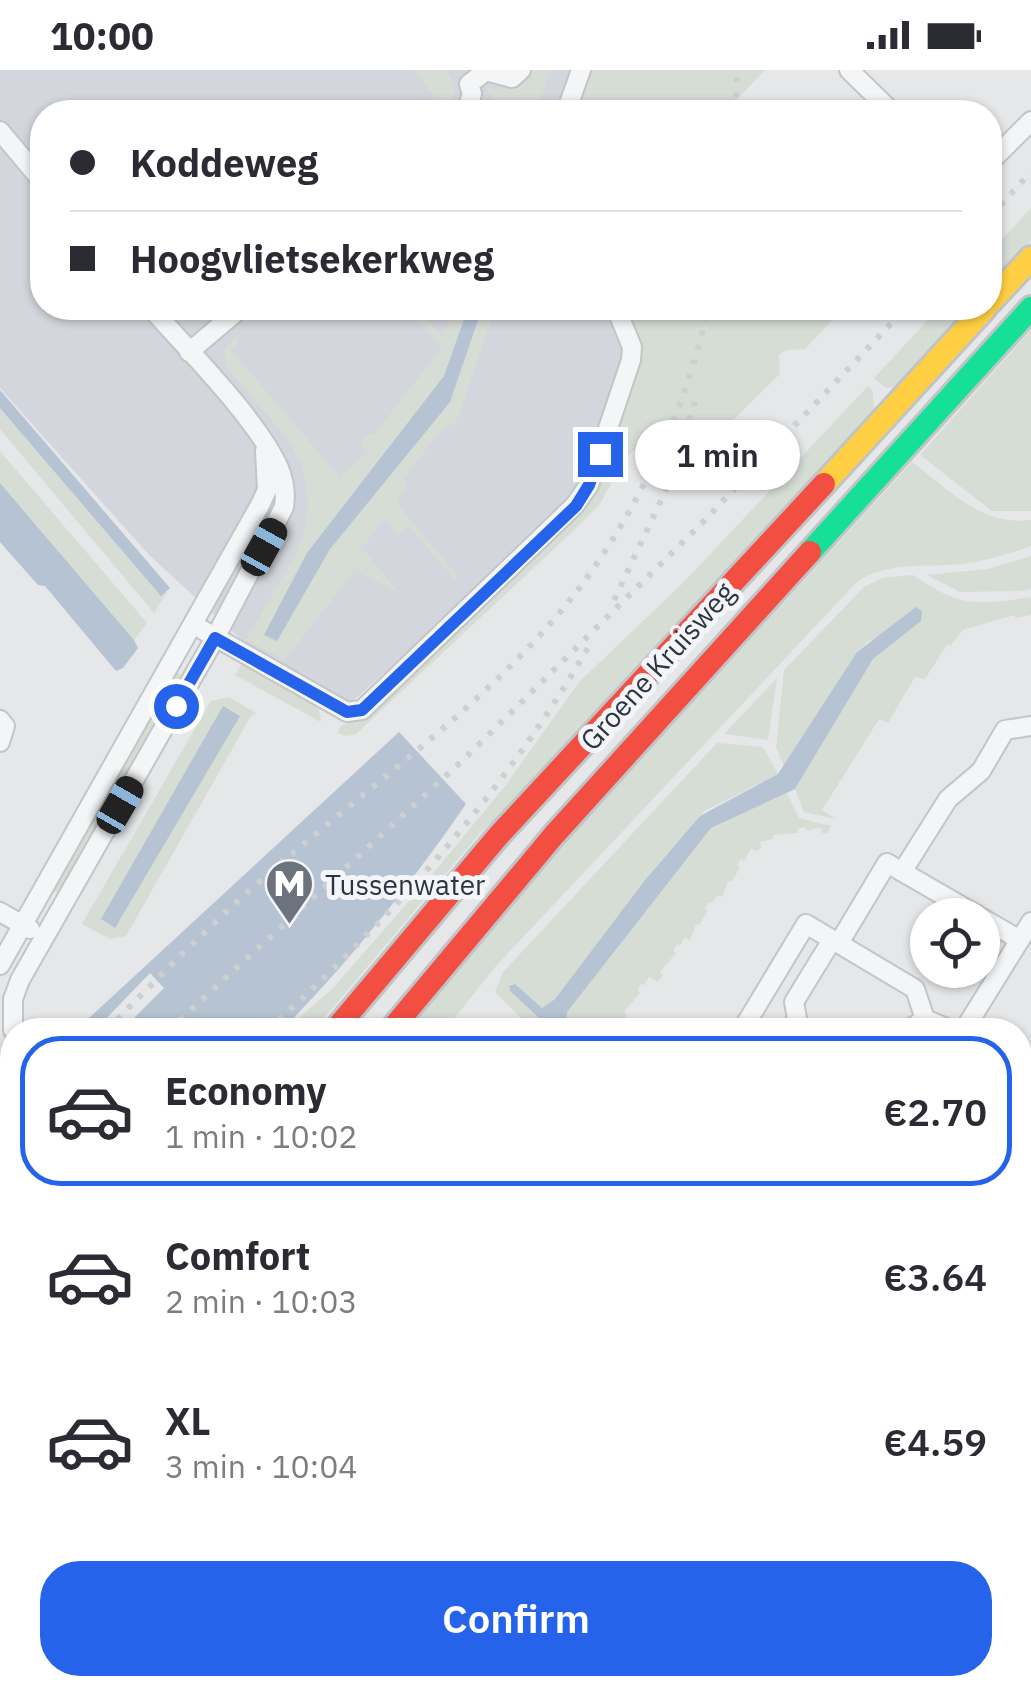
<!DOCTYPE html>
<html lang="en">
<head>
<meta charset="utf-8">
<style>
  :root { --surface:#fff; --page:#f2f2f3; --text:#2b2b33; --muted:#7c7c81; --line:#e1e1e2; --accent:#2563eb }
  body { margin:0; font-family:"IBM Plex Sans",sans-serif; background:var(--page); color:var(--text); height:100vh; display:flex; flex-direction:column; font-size:38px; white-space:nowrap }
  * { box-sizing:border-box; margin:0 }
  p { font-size:32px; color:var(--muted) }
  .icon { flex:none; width:55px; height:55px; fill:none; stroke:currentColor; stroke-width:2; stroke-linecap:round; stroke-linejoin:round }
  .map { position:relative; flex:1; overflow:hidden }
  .drawer { position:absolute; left:0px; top:948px; width:1032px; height:678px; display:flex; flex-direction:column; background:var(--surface); border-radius:40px 40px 0 0; box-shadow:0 2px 8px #0004 }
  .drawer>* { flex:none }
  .top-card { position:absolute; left:30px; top:30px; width:972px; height:220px; border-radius:40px; box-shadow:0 2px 8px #0004; display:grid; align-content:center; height:220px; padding:0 40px; background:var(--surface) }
  .tools { position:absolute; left:910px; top:828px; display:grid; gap:20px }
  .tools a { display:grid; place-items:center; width:90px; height:90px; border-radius:50%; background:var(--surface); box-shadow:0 2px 8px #0004; font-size:50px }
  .end { position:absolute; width:45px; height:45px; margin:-22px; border:12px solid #2563eb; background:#fff; box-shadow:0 0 0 5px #fff }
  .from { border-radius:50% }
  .bubble { position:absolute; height:70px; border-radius:35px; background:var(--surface); box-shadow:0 2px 8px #0004; font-size:32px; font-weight:600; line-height:70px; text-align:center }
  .car { position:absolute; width:30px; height:60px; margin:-30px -15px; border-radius:12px; box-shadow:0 0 8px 2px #0007; background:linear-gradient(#222 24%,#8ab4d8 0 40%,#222 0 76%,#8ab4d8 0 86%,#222 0) }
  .top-card b { display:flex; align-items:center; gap:35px; height:95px; font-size:38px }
  .top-card b+b { border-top:2px solid var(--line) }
  .top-card i { width:25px; height:25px; background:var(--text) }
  ul { padding:18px 0 0; list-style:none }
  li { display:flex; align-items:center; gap:30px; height:150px; margin:0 20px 15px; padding:0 20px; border:5px solid transparent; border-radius:40px }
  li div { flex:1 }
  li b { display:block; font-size:38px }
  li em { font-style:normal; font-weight:600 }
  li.selected { border-color:var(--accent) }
  li>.icon { width:90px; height:90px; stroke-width:1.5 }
  .action { display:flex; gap:20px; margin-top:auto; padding:20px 40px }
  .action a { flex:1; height:115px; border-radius:40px; background:var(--accent); color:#fff; font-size:40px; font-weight:600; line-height:115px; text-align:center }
  .status { display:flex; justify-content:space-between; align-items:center; height:70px; padding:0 50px; background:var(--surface); direction:ltr }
  .status svg { height:28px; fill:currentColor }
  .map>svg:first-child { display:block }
  .built { fill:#d3d6dc }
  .green { fill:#d6ddd5 }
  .water { fill:#b5c3d2 }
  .pier { fill:#e5e7e9 }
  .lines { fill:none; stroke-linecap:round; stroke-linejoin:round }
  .street-casing { stroke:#c3c5c7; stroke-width:22 }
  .fast-casing { stroke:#c1c4c7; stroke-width:28 }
  .slow-casing { stroke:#c1c4c7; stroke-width:28 }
  .jam-casing { stroke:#c1c4c7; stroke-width:28 }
  .street { stroke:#f4f5f6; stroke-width:18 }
  .fast { stroke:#16e098; stroke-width:22 }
  .slow { stroke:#ffcf43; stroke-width:22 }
  .jam { stroke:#f24e42; stroke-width:22 }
  .rail { stroke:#cdcfd1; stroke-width:6; stroke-dasharray:5 10; stroke-linecap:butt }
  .route { stroke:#2563eb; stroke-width:12 }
  .labels { text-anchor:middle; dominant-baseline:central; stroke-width:10; stroke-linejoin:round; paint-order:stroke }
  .street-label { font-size:28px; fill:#2c3442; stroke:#f3f5f8 }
  .poi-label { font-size:28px; fill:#2c3442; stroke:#f3f5f8; text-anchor:start }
</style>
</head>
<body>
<div class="status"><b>10:00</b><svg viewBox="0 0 49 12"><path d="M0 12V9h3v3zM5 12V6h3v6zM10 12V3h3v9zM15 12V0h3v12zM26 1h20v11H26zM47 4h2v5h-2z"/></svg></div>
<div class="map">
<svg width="1031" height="1623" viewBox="0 0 1031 1623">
  <rect width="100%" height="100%" fill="#e5e7e9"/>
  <path class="built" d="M0,0h573l-14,42h-517v196h567l13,29 2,19 -48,134 -8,13 -73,69 -144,131 -107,-61 -95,-87 -149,-167z"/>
  <path class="green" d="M414,0h32c10,12 11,30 2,42h-32l18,-16z
    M532,0h19l-15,42h-31l-20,-24c21,3 37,4 47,-18z
    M587,0h178l-40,42h-152z
    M1031,138v32l-41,45v-33z
    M409,238h7l26,29 13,-29h13l-24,68 -137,177 -43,82 13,6 53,-92 120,-147 32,-94h13l-36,108 -6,8 -13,7 -36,47 2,9 -10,15 62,75 -3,3 -46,-54 -10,9 -15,-16 -22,29 36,44 -43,-22 -70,90 -39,-20 51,-88 8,-23 3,-26 -5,-35 -14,-27 -64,-76v-16l11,-13 3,5 -8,9 109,127 27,-26 -7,-9 11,-9 3,2 68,-88z
    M625,238h219l-39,41 -19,1 -7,5 1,19 -55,54 -91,22 -12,13 -22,41 -29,29 -215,201 -10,2 -9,-3 4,-7 27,-12 203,-191 22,-29 46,-154z
    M939,238h31l-72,78 -12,2 -12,-10z
    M1031,260v181h-39l-72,-56z
    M868,316l5,5 1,21 -369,398 -24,22 -161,191 -11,7h-24l46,-40 94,-107 81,-98 73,-103 105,-100z
    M0,328l167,194 -13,21 -154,-184z
    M0,381l147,172 -13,17 -134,-157z
    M912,392c38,28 68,64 119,58v26c-22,8 -45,15 -69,18 -36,4 -75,-4 -106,19l-360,383 -51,64h-37l131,-159z
    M1031,486v33l-10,2 -61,1 -33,-17 61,-6z
    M913,505c47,32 62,31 118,22v18l-15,3 -2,-3 -51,15 -12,15h-4l-22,34 -10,-2 -27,46 -9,-4 -57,91 14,9 -32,-7 -9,-23 78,-130 48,-38 -54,21 -10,10 -73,114 -8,-18 8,-78 80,-83 18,-9z
    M243,592l75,43 3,17 -86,-47z
    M174,601l9,6 -123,217 -9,-5z
    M777,608l-9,62 -43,-6 1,-2z
    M229,627l27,16 -5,3 -125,220 -16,3 -28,-15 129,-223z
    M717,673l46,4 15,27 -74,37 -59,69 -90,119 -13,9 -27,-24 -5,7 42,39h-19l-38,-38 8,-20z
    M787,723l12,25 32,8 -4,8 -5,-1 -2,-6 -13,4 -2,-4 -7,2v4l-25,2v4l-13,3 1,6 -4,3 -6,-2 -7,12 -3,-2 -4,7 3,2 -9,14 -3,-1 -6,16 -5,-2 -5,8 -3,-1 -4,6 3,2 -9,15 -3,-1 -6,16 -5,-3 -5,8 -3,-1 -4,7 3,2 -16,19 3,3 -5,7 -9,-5 -5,8 -3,-1 -4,6 3,3 -16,19 3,3 -7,12 4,3h-59l1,-18 145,-184z
    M12,1496v116l36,1 -5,10h-43v-115z"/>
  <path class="water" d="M468,238h14l-32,94 -120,147 -53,92 -13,-6 43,-82 137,-177z
    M0,320l170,198 -9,8 -161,-188z
    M0,413l134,157 4,8 -15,20 -7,3 -71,-85 -7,-1 -38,-43z
    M916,537l6,4 -1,10 -48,38 -78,130 -84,39 -144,184 -2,18h-13l-42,-39 -1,-5 6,-2 27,24 13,-9 90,-119 55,-64 78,-42 79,-122z
    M223,636l17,10 -125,212 -14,-9z
    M399,662l67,72c-56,81 -115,156 -184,226h-206z"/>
  <path class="pier" d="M150,903l14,15 -42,42h-27z"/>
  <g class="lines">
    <defs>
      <path id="street" d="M849,0l43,42
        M469,14l17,-13 26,7 9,-8
        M466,42l6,-18 -3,-10
        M566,42l15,-42
        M0,61l42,50
        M990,92l41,-41
        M189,282l52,-44
        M194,555l153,87 15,-2 213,-205 14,-20 42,-125 1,-13 -16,-39
        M0,650l5,6 -5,16
        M902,802l46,-73 33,-28 24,-41 26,-4
        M0,842l30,17
        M982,848l38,22
        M839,873l48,-80 90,52
        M0,895l260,-460 7,-15 -2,-39
        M13,960v-31l7,-19 195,-342 69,-131c2,-13 0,-27 -5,-39 -21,-48 -92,-119 -128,-160
        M742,960l64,-106 109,65 10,30
        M790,960l7,-12 -3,-16 38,-62
        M908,960l17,-11 26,11
        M964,960l67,-108
        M1020,994l11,5
        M0,1021l12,15
        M775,1612l9,6 -3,5
        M618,1623l6,-11
        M741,1623l7,-11
        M893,1623l5,-11"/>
      <path id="fast" d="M810,482l221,-244
        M0,1421l12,-13"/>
      <path id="slow" d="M990,232l41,-44
        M824,414l161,-176"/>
      <path id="jam" d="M335,960l164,-195 325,-351
        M391,960l163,-195 256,-283
        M0,1364l12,-14"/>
    </defs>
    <use href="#street" class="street-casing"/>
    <use href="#fast" class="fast-casing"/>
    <use href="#slow" class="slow-casing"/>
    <use href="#jam" class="jam-casing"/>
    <use href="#street" class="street"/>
    <use href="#fast" class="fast"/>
    <use href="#slow" class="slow"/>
    <use href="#jam" class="jam"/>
    <path class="rail" d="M736,42l1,-42
      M990,146l41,-44
      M614,530l51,-108 30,-90
      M107,960c60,-62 121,-123 187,-178 96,-81 202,-158 280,-257 62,-80 114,-189 134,-287
      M169,960l294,-270 239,-237 204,-215
      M268,960c124,-112 239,-240 322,-386
      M0,1073l12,-14
      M0,1113l12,-12
      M0,1141l12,-12
      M0,1160l12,-10"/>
  </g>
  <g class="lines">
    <path class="route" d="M176,636l39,-68 132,74 15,-2 214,-204 13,-21 11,-31"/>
  </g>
  <defs>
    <symbol id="metro-pin" viewBox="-11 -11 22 30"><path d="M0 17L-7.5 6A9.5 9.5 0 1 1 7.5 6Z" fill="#6d737c" stroke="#f3f5f8"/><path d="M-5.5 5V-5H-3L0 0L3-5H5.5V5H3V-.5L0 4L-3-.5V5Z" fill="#fff"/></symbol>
  </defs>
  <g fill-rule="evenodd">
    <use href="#metro-pin" x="262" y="786" width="55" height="75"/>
  </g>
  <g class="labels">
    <g class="street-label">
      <text transform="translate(657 596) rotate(-48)">Groene Kruisweg</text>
    </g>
    <g class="poi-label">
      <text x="325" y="814">Tussenwater</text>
    </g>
  </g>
</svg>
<div class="tools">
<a><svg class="icon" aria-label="locate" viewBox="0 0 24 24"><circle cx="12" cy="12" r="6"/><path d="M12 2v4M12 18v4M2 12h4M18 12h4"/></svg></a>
</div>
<i class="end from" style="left:176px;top:636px"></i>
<i class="end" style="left:600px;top:384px"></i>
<div class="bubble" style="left:635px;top:350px;width:165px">1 min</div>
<i class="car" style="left:264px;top:477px;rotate:29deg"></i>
<i class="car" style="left:120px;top:735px;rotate:30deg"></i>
<div class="top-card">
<b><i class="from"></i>Koddeweg</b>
<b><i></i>Hoogvlietsekerkweg</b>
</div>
<section class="drawer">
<ul>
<li class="selected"><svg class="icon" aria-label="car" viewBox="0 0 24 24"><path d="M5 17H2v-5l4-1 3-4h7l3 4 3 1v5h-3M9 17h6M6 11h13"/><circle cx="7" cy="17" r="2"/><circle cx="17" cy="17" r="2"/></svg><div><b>Economy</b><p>1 min · 10:02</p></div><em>€2.70</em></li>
<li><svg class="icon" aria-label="car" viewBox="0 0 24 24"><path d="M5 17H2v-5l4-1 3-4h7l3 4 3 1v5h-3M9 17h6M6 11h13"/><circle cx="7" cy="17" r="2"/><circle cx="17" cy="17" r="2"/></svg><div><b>Comfort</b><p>2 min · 10:03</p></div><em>€3.64</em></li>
<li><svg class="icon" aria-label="car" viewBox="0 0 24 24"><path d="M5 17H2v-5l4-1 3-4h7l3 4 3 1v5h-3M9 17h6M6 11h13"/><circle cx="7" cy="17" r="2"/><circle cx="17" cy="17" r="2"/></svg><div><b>XL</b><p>3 min · 10:04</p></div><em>€4.59</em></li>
</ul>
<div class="action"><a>Confirm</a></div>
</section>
</div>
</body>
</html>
